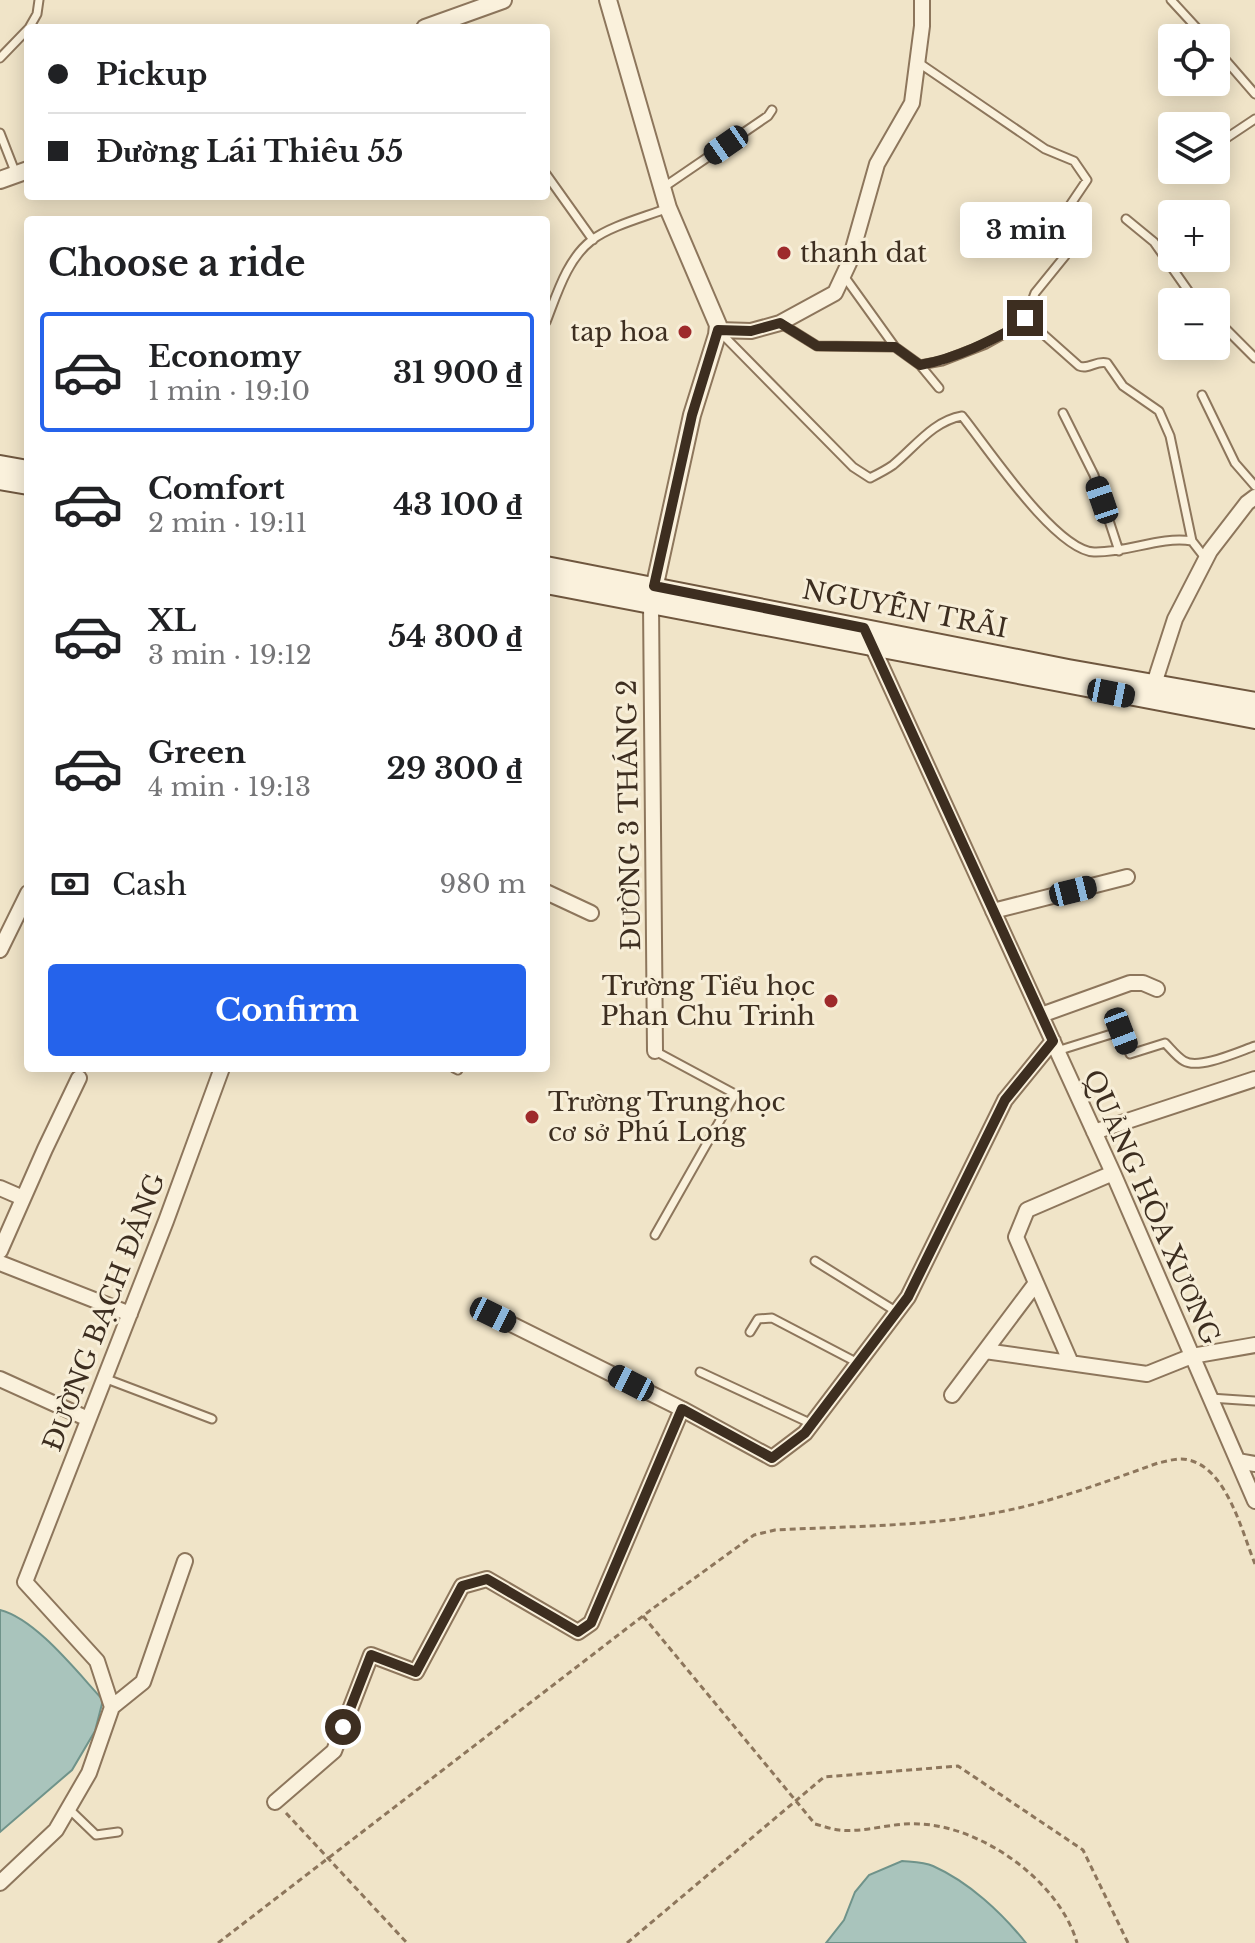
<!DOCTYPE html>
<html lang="en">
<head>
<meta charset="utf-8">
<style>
  :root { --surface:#fff; --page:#f2f2f2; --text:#202124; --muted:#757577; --line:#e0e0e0; --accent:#2563eb }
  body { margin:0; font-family:"Libre Baskerville",serif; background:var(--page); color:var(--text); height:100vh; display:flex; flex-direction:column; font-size:30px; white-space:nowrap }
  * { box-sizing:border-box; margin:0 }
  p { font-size:26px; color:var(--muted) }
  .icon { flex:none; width:44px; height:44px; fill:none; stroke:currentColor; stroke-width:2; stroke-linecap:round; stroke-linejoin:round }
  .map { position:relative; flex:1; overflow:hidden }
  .panel { position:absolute; left:24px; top:216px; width:526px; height:856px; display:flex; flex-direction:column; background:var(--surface); border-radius:8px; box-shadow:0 4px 20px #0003 }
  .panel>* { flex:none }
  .hud { position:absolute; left:24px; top:24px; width:526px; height:176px; border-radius:8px; box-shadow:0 4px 20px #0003; display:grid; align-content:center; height:176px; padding:0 24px; background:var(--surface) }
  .controls { position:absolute; left:1158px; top:24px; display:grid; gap:16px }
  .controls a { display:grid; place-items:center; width:72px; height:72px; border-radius:8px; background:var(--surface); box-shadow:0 4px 20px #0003; font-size:40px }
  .end { position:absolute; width:36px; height:36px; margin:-18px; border:10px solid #3d2e20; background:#fff; box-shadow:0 0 0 4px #fff }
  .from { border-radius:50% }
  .bubble { position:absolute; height:56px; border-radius:8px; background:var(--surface); box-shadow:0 4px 20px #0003; font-size:26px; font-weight:800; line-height:56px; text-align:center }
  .car { position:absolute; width:24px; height:48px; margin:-24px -12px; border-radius:10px; box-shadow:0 0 6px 2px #0007; background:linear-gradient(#222 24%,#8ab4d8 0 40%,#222 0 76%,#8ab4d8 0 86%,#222 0) }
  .hud b { display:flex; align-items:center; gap:28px; height:76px; font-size:30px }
  .hud b+b { border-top:2px solid var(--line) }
  .hud i { width:20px; height:20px; background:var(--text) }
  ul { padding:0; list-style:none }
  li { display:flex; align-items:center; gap:24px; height:120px; margin:0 16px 12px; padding:0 8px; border:4px solid transparent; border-radius:8px }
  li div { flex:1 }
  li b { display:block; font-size:30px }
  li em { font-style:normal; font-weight:800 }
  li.on { border-color:var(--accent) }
  li>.icon { width:72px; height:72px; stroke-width:1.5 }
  h2 { padding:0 24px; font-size:36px; line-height:96px }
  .pay { display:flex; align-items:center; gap:20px; height:88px; padding:0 24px; font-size:30px }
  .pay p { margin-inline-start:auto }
  .primary-button { display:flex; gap:16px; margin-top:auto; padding:16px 24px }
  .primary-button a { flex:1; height:92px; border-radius:8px; background:var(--accent); color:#fff; font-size:32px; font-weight:800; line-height:92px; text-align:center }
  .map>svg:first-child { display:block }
  .water { fill:#a9c4bc; stroke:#6f938a; stroke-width:2 }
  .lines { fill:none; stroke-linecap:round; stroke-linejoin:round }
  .service-casing { stroke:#8d765c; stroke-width:11 }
  .minor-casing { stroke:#8d765c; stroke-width:18 }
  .tertiary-casing { stroke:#8d765c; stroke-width:20 }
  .secondary-casing { stroke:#6f573f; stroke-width:22 }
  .path { stroke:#8d765c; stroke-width:3; stroke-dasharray:6 4; stroke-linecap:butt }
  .service { stroke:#faf1dc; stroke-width:7 }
  .minor { stroke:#faf1dc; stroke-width:14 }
  .tertiary { stroke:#faf1dc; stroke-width:16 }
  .secondary { stroke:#faf1dc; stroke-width:18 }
  .route { stroke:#3d2e20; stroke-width:10 }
  .poi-dot { fill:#9e2a2b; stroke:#f7eed8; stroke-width:3 }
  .labels { text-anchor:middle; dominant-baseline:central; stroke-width:6; stroke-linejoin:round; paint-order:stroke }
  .poi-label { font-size:26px; fill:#3d2e20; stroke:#f7eed8; text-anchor:start }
  .street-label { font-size:26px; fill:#3d2e20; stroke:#f7eed8 }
</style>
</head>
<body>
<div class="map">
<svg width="1255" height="1943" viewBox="0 0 1255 1943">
  <rect width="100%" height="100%" fill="#f0e4c8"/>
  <path class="water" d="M0,1610c36,9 77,62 103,90l-8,31 -23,39 -72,62z
    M902,1861c10,1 22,1 31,5 36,16 69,47 93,77h-200l18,-23 11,-28 14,-17z"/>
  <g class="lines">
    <defs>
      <path id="service" d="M1171,0l35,38
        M29,28l8,-14 2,-14
        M1216,49l39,45
        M0,58l28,-29
        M919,63l126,86 29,12 13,19 -27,40 -7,24
        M0,133l16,41
        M1216,145l39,-26
        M546,174l47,66
        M664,187l104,-71 4,-6
        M1126,219l28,23 35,50 10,10
        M844,276l51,71
        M1025,318l54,48c10,4 17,-6 28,-3l16,23 36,25 11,25 22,105 14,18
        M1216,319l39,39
        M546,322c11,-28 21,-63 46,-82 18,-14 53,-23 76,-32
        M780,323l37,23 78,1 25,18 22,-4 44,-17 38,-21 11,-30 30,-37 -20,-21 -24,2
        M718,330l135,137 17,11c8,-4 16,-8 23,-13 22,-18 40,-44 69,-49 25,31 93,134 132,136 34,1 65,-16 98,-11
        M920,365l19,23
        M1202,395l33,68 20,23
        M1063,413l31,62 25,76
        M655,1051l80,43 -80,141
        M1057,1051l64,-20 9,23 35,-11c6,6 12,14 19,18 15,9 56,-10 71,-15
        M454,1068l4,2
        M815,1261l82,51
        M750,1332l8,-13 14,-1 86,45
        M700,1372l112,52
        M104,1378l108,41
        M1210,1398l45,3
        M68,1808l28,27 22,-3"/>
      <path id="minor" d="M718,330l33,1 29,-8 55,-30 14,-30 28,-99 35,-61 10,-77v-26
        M651,604l4,447
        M869,639l244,534 142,328
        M1154,684l21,-65 35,-68 37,-48 8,-6
        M546,892l45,21
        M993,911l134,-34
        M0,950l28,-57
        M1041,1015l89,-32h13l14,6
        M1094,1132l161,-53
        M0,1188l23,10
        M0,1251l45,-102 34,-71
        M0,1263l130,51
        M493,1315l189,94 90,49 33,-25 103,-136 97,-197 48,-59
        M985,1351l162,23 45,-18 63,-11
        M1071,1363l-55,-126 11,-27 86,-37
        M0,1379l88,40
        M952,1395l84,-112
        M1238,1461l17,3
        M112,1707l31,-25 42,-121
        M275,1802l59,-51 37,-96 45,17 46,-86 25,-7 91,53 13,-9 91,-214
        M0,1883l56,-53 33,-57 23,-66 -15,-46 -72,-79 141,-361 56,-153"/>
      <path id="tertiary" d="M608,0l60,208 50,117 -1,10 -25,80 -40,183
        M425,28l78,-28
        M0,180l28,-10"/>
      <path id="secondary" d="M0,465l28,5
        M0,480l28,5
        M546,566l522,103 187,33
        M546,584l709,135"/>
    </defs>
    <use href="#service" class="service-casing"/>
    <use href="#minor" class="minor-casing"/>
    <use href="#tertiary" class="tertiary-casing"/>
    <use href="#secondary" class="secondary-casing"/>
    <path class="path" d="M643,1616l172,208c8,2 16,5 24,6 26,3 54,-8 80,-6 63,2 141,58 158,119
      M286,1813l121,130
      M218,1943l434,-334 102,-74 21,-5c73,-4 147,-3 219,-17 56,-10 111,-31 164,-50 10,-2 21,-6 31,-3 38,9 53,72 66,104
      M627,1943l197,-166 134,-11 125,84 45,93"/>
    <use href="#service" class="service"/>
    <use href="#minor" class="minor"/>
    <use href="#tertiary" class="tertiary"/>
    <use href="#secondary" class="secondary"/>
  </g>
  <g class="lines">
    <path class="route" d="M343,1727l28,-72 45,17 46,-86 25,-7 91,53 13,-9 91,-214 90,49 33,-25 103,-136 97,-197 48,-59 -189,-413 -210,-42 38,-171 26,-85 33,1 29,-8 37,23 78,1 25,18c38,-7 70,-24 104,-42l1,-5"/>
  </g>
  <g class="poi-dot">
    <circle cx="784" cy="253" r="8"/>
    <circle cx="685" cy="332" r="8"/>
    <circle cx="831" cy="1001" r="8"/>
    <circle cx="532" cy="1117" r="8"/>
  </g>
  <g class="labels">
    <g class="poi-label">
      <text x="800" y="253">thanh dat</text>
      <text x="669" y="332" text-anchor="end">tap hoa</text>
      <text x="815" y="986" text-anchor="end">Trường Tiểu học<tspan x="815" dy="30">Phan Chu Trinh</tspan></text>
      <text x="548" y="1102">Trường Trung học<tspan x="548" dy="30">cơ sở Phú Long</tspan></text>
    </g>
    <g class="street-label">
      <text transform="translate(905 609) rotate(11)">NGUYỄN TRÃI</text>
      <text transform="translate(629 815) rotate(-91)">ĐƯỜNG 3 THÁNG 2</text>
      <text transform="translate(1152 1207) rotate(66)">QUẢNG HÒA XƯƠNG</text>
      <text transform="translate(104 1312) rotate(-69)">ĐƯỜNG BẠCH ĐẰNG</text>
    </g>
  </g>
</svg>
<div class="controls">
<a><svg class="icon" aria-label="locate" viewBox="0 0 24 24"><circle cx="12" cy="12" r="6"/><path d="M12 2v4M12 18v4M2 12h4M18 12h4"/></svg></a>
<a><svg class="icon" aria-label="layers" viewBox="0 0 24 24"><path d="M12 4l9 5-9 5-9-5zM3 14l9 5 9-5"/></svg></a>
<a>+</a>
<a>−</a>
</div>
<i class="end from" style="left:343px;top:1727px"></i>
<i class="end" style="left:1025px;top:318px"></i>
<div class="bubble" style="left:960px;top:202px;width:132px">3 min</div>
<i class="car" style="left:726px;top:145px;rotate:235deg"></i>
<i class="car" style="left:1102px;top:500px;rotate:341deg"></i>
<i class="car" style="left:1111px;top:693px;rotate:101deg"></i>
<i class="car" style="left:1073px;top:891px;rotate:76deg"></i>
<i class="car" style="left:1121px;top:1031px;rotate:159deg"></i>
<i class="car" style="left:493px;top:1315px;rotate:116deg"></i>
<i class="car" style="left:631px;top:1383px;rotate:297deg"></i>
<div class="hud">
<b><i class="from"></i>Pickup</b>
<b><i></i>Đường Lái Thiêu 55</b>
</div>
<section class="panel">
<h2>Choose a ride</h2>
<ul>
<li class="on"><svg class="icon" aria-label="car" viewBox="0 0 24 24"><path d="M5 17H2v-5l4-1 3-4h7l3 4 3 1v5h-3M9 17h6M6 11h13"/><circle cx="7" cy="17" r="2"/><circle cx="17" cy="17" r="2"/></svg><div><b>Economy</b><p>1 min · 19:10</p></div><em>31 900 ₫</em></li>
<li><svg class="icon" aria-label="car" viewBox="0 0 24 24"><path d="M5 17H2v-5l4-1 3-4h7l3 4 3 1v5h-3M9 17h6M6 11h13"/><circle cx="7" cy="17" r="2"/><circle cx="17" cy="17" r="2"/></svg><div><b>Comfort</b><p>2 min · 19:11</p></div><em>43 100 ₫</em></li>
<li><svg class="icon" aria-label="car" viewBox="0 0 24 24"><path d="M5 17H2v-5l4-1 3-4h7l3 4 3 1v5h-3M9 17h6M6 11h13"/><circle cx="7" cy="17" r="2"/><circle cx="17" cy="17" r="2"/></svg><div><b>XL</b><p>3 min · 19:12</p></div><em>54 300 ₫</em></li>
<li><svg class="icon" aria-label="car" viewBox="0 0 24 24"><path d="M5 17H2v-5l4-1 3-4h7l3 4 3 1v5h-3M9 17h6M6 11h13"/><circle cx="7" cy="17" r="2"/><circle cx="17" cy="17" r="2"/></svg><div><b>Green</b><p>4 min · 19:13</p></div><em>29 300 ₫</em></li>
</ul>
<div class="pay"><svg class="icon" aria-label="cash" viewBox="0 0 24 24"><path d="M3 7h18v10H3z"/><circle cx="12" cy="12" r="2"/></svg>Cash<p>980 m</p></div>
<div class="primary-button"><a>Confirm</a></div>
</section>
</div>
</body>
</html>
